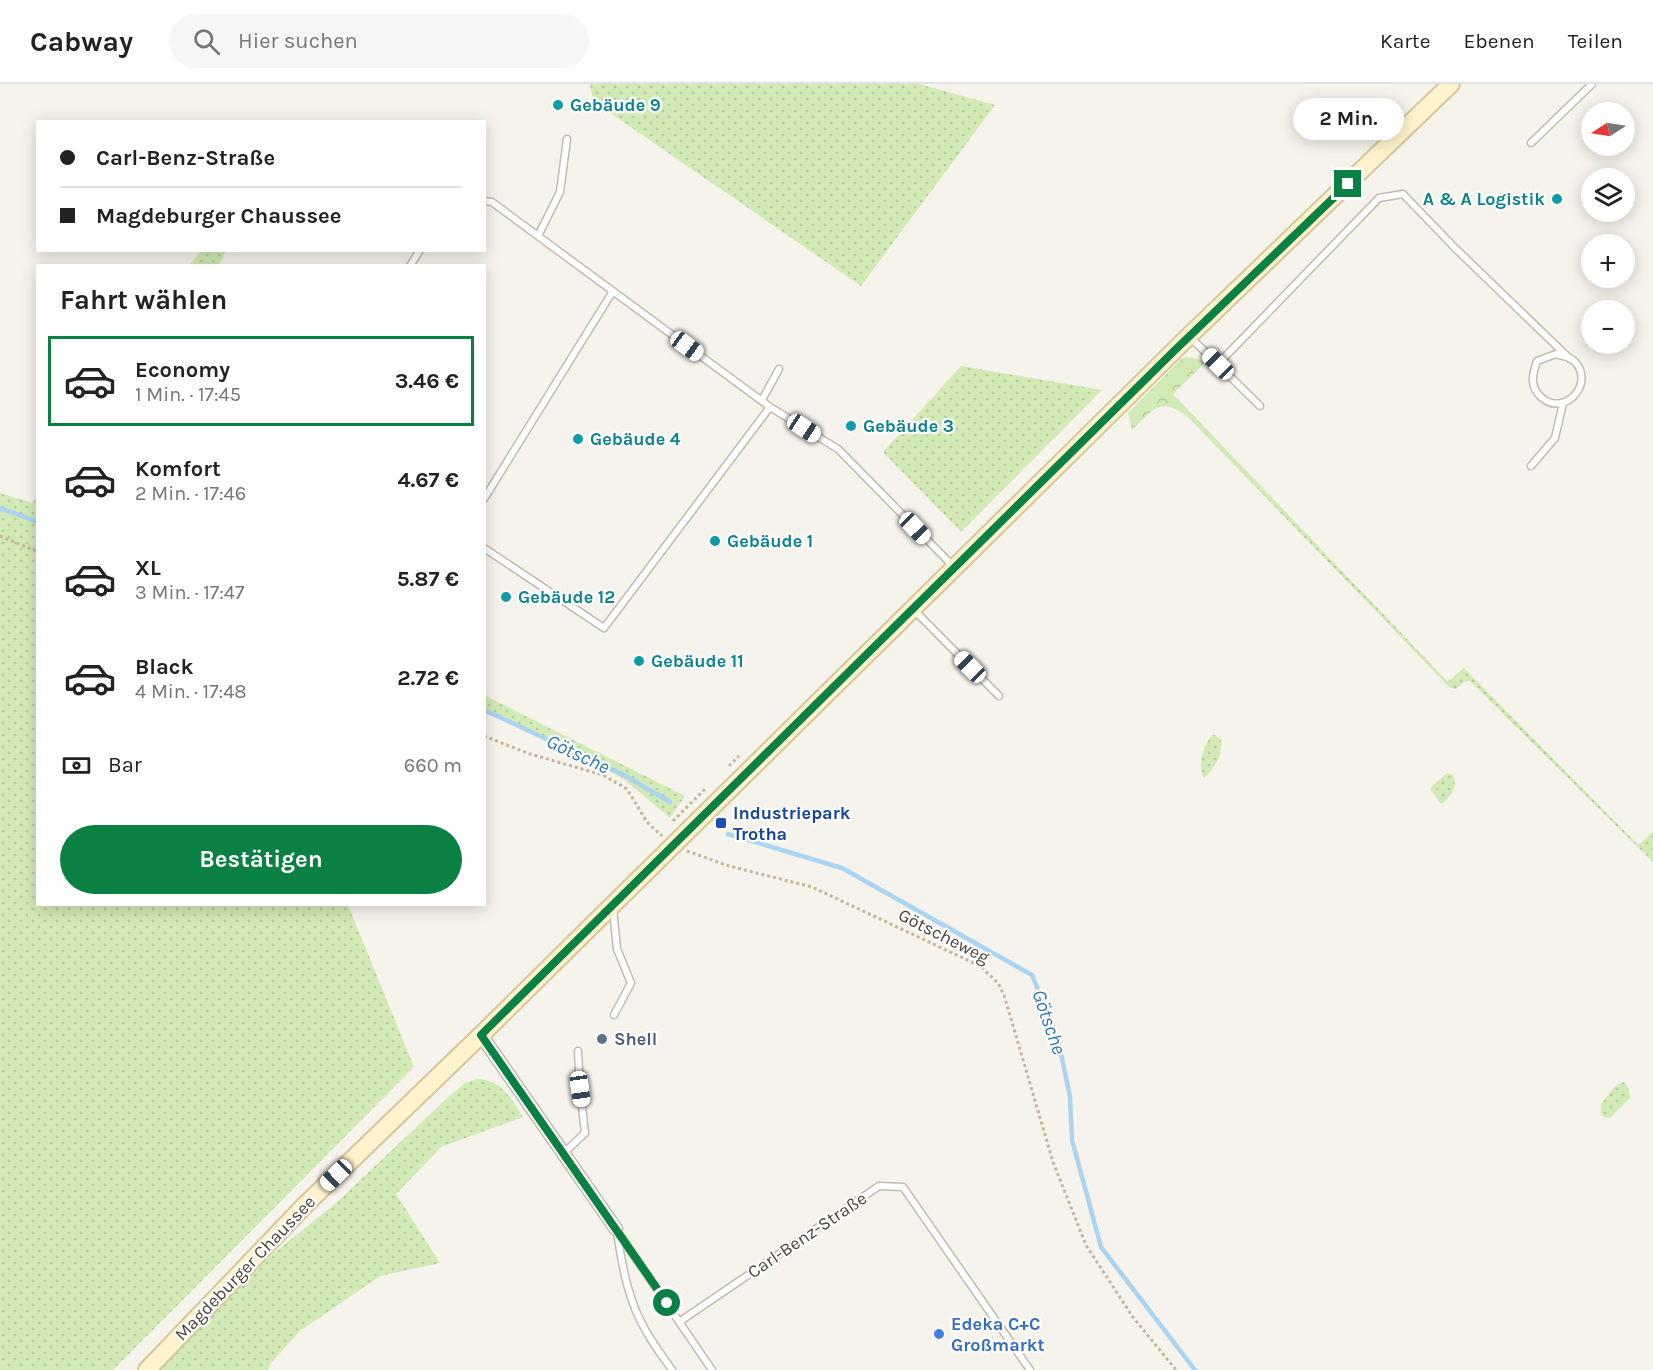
<!DOCTYPE html>
<html lang="de">
<head>
<meta charset="utf-8">
<style>
  :root { --surface:#fff; --page:#f6f6f6; --text:#222; --muted:#767676; --line:#e0e0e0; --accent:#0b8043 }
  body { margin:0; font-family:Karla,sans-serif; background:var(--page); color:var(--text); height:100vh; display:flex; flex-direction:column; font-size:22px; white-space:nowrap }
  * { box-sizing:border-box; margin:0 }
  p { font-size:20px; color:var(--muted) }
  .icon { flex:none; width:33px; height:33px; fill:none; stroke:currentColor; stroke-width:2; stroke-linecap:round; stroke-linejoin:round }
  .map { position:relative; flex:1; overflow:hidden }
  .details { position:absolute; left:36px; top:180px; width:450px; height:642px; display:flex; flex-direction:column; background:var(--surface); border-radius:0px; box-shadow:0 3px 15px #0003 }
  .details>* { flex:none }
  .banner { position:absolute; left:36px; top:36px; width:450px; height:132px; border-radius:0px; box-shadow:0 3px 15px #0003; display:grid; align-content:center; height:132px; padding:0 24px; background:var(--surface) }
  .needle { width:39px; rotate:258deg }
  .controls { position:absolute; left:1581px; top:18px; display:grid; gap:12px }
  .controls a { display:grid; place-items:center; width:54px; height:54px; border-radius:50%; background:var(--surface); box-shadow:0 3px 15px #0003; font-size:30px }
  .end { position:absolute; width:27px; height:27px; margin:-14px; border:8px solid #0b8043; background:#fff; box-shadow:0 0 0 3px #fff }
  .from { border-radius:50% }
  .bubble { position:absolute; height:42px; border-radius:21px; background:var(--surface); box-shadow:0 3px 15px #0003; font-size:20px; font-weight:700; line-height:42px; text-align:center }
  .car { position:absolute; width:18px; height:36px; margin:-18px -9px; border-radius:8px; box-shadow:0 0 4px 2px #0007; background:linear-gradient(#fff 24%,#345 0 40%,#fff 0 76%,#345 0 86%,#fff 0) }
  .banner b { display:flex; align-items:center; gap:21px; height:57px; font-size:22px }
  .banner b+b { border-top:2px solid var(--line) }
  .banner i { width:15px; height:15px; background:var(--text) }
  ul { padding:0; list-style:none }
  li { display:flex; align-items:center; gap:18px; height:90px; margin:0 12px 9px; padding:0 12px; border:3px solid transparent; border-radius:0px }
  li div { flex:1 }
  li b { display:block; font-size:22px }
  li em { font-style:normal; font-weight:700 }
  li.active { border-color:var(--accent) }
  li>.icon { width:54px; height:54px; stroke-width:1.5 }
  h2 { padding:0 24px; font-size:27px; line-height:72px }
  .pay { display:flex; align-items:center; gap:15px; height:66px; padding:0 24px; font-size:22px }
  .pay p { margin-inline-start:auto }
  .primary-button { display:flex; gap:12px; margin-top:auto; padding:12px 24px }
  .primary-button a { flex:1; height:69px; border-radius:36px; background:var(--accent); color:#fff; font-size:24px; font-weight:700; line-height:69px; text-align:center }
  header { display:flex; align-items:center; gap:36px; box-sizing:border-box; height:84px; padding:0 30px; background:var(--surface); border-bottom:2px solid var(--line) }
  header strong { font-size:28px }
  nav { display:flex; gap:33px; margin-inline-start:auto; font-size:21px }
  .search { width:420px; height:54px; background:var(--page); display:flex; align-items:center; gap:15px; box-sizing:border-box; padding:0 21px; border-radius:33px; color:var(--muted); font-size:22px }
  .map>svg:first-child { display:block }
  .grass { fill:url(#grass-dots) }
  .forest { fill:url(#forest-crowns) }
  .lines { fill:none; stroke-linecap:round; stroke-linejoin:round }
  .stream { stroke:#a9d4f2; stroke-width:4.5 }
  .service-casing { stroke:#c2bbae; stroke-width:9 }
  .minor-casing { stroke:#c2bbae; stroke-width:15 }
  .secondary-casing { stroke:#d6c79b; stroke-width:20 }
  .path { stroke:#c4b79f; stroke-width:3; stroke-dasharray:3 3; stroke-linecap:butt }
  .service { stroke:#fff; stroke-width:6 }
  .minor { stroke:#fff; stroke-width:12 }
  .secondary { stroke:#fff3cd; stroke-width:16 }
  .route { stroke:#0b8043; stroke-width:8 }
  .culture-dot { fill:#0f9aa8; stroke:#fff; stroke-width:2 }
  .transit-dot { fill:#1a4fb4; stroke:#fff; stroke-width:2 }
  .service-dot { fill:#5c6f8a; stroke:#fff; stroke-width:2 }
  .shop-dot { fill:#3f7fe0; stroke:#fff; stroke-width:2 }
  .labels { text-anchor:middle; dominant-baseline:central; stroke-width:4.5; stroke-linejoin:round; paint-order:stroke }
  .culture-label { font-size:18px; font-weight:bold; fill:#0d838f; stroke:#fff; text-anchor:start }
  .transit-label { font-size:18px; font-weight:bold; fill:#164399; stroke:#fff; text-anchor:start }
  .street-label { font-size:18px; fill:#4b4439; stroke:#fff }
  .service-label { font-size:18px; font-weight:bold; fill:#4e5e75; stroke:#fff; text-anchor:start }
  .shop-label { font-size:18px; font-weight:bold; fill:#366cbe; stroke:#fff; text-anchor:start }
  .water-label { font-size:20px; font-style:italic; fill:#2e7ab2; stroke:#fff }
</style>
</head>
<body>
<header>
<strong>Cabway</strong>
<div class="search"><svg class="icon" aria-label="search" viewBox="0 0 24 24"><circle cx="10" cy="10" r="6"/><path d="M15 15l6 6"/></svg>Hier suchen</div>
<nav><a>Karte</a><a>Ebenen</a><a>Teilen</a></nav>
</header>
<div class="map">
<svg width="1653" height="1286" viewBox="0 0 1653 1286">
  <defs>
    <pattern id="grass-dots" width="8" height="8" patternUnits="userSpaceOnUse" patternTransform="scale(1.5)"><rect width="8" height="8" fill="#d2eab5"/><path d="M2 2h.1M6 6h.1" fill="none" stroke="#b6ca9c" stroke-width="1.8" stroke-linecap="round"/></pattern>
    <pattern id="forest-crowns" width="20" height="18" patternUnits="userSpaceOnUse" patternTransform="scale(1.5)"><rect width="20" height="18" fill="#d2eab5"/><path d="M2 6a3 3 0 1 1 6 0M12 15a3 3 0 1 1 6 0" fill="none" stroke="#b6ca9c"/></pattern>
  </defs>
  <rect width="100%" height="100%" fill="#f6f3ec"/>
  <path class="grass" d="M590,0h329l76,21 -134,181 -268,-185z
    M200,167v-1l26,1 -7,14h-29z
    M961,282l141,24 -141,142 -78,-80z
    M1173,310l275,288 16,-14 174,177 15,-13v30l-183,-181 -6,1 -8,7 -6,-1 -261,-270z
    M0,409l32,10 5,-8 1,409 310,1 66,162 -301,303h-113z
    M484,611l201,101 -15,22 -49,-41 -136,-65z
    M1213,650l8,5c2,15 -6,29 -17,39 -7,-12 -1,-34 9,-44z
    M1447,689l6,2c5,12 -1,20 -10,28h-3l-9,-13v-3z
    M477,995c24,1 34,18 46,38l-82,30 -45,47 44,69 -60,13 -80,55 -29,32 -3,7h-115l121,-117 62,-50 109,-103 20,-17z
    M1624,998l4,5 2,11 -20,20 -6,-1 -3,-3v-10l14,-18z"/>
  <path class="forest" d="M1187,273l20,4 -34,33 16,24c-28,-23 -35,-9 -57,12l-4,-17 53,-54z"/>
  <g class="lines">
    <path class="stream" d="M0,424l38,14
      M484,626l140,65 46,27
      M728,750l114,34 190,107 26,64 12,58 2,43 29,107 94,123"/>
    <defs>
      <path id="service" d="M567,55l-7,53 -22,44 232,171 68,42 116,118
        M1531,59l61,-59
        M484,117l8,1 46,34
        M410,182l10,-16
        M1190,253l70,69
        M1556,270c4,2 10,2 14,4 30,20 -5,63 -30,38 -11,-10 -7,-23 -3,-35z
        M1218,280l161,-166 24,-4 52,54 115,111
        M762,316l17,-31
        M1531,382l24,-28 8,-35
        M484,415l129,-208
        M484,464l120,80 166,-221
        M913,525l86,87
        M613,825l4,40 14,34 -17,32
        M564,1069l21,-20 -5,-44 -2,-38
        M616,1145l96,141
        M617,1148c5,33 11,69 29,99 7,13 17,26 26,39
        M679,1238l200,-136 24,1 127,183"/>
      <path id="minor" d="M481,951l135,194"/>
      <path id="secondary" d="M147,1286l157,-164 177,-171 708,-699 262,-252"/>
    </defs>
    <use href="#service" class="service-casing"/>
    <use href="#minor" class="minor-casing"/>
    <use href="#secondary" class="secondary-casing"/>
    <path class="path" d="M0,452l38,16
      M484,652l46,18 73,21 24,14 20,33 15,14
      M729,682l10,-10
      M673,737l34,-34
      M687,767l42,15 83,21 168,79 18,17 6,12 49,167 33,83 46,71 44,54"/>
    <use href="#service" class="service"/>
    <use href="#minor" class="minor"/>
    <use href="#secondary" class="secondary"/>
  </g>
  <g class="lines">
    <path class="route" d="M667,1219l-186,-268 692,-683 175,-168"/>
  </g>
  <g class="culture-dot">
    <circle cx="558" cy="21" r="6"/>
    <circle cx="1557" cy="115" r="6"/>
    <circle cx="851" cy="342" r="6"/>
    <circle cx="578" cy="355" r="6"/>
    <circle cx="715" cy="457" r="6"/>
    <circle cx="506" cy="513" r="6"/>
    <circle cx="639" cy="577" r="6"/>
  </g>
  <rect class="transit-dot" x="715" y="733" width="12" height="12" rx="3"/>
  <circle class="service-dot" cx="602" cy="955" r="6"/>
  <circle class="shop-dot" cx="939" cy="1250" r="6"/>
  <g class="labels">
    <g class="culture-label">
      <text x="570" y="21">Gebäude 9</text>
      <text x="1545" y="115" text-anchor="end">A &amp; A Logistik</text>
      <text x="863" y="342">Gebäude 3</text>
      <text x="590" y="355">Gebäude 4</text>
      <text x="727" y="457">Gebäude 1</text>
      <text x="518" y="513">Gebäude 12</text>
      <text x="651" y="577">Gebäude 11</text>
    </g>
    <g class="transit-label">
      <text x="733" y="729">Industriepark<tspan x="733" dy="21">Trotha</tspan></text>
    </g>
    <g class="street-label">
      <text transform="translate(944 852) rotate(27)">Götscheweg</text>
      <text transform="translate(807 1151) rotate(-34)">Carl-Benz-Straße</text>
      <text transform="translate(245 1184) rotate(-46)">Magdeburger Chaussee</text>
    </g>
    <g class="service-label">
      <text x="614" y="955">Shell</text>
    </g>
    <g class="shop-label">
      <text x="951" y="1240">Edeka C+C<tspan x="951" dy="21">Großmarkt</tspan></text>
    </g>
    <g class="water-label">
      <text transform="translate(578 670) rotate(25)">Götsche</text>
      <text transform="translate(1049 938) rotate(71)">Götsche</text>
    </g>
  </g>
</svg>
<div class="controls">
<a><svg class="needle" viewBox="-14 -14 28 28"><path d="M0-13l5 13h-10z" fill="#e53935"/><path d="M0 13l5-13h-10z" fill="#767676"/></svg></a>
<a><svg class="icon" aria-label="layers" viewBox="0 0 24 24"><path d="M12 4l9 5-9 5-9-5zM3 14l9 5 9-5"/></svg></a>
<a>+</a>
<a>−</a>
</div>
<i class="end from" style="left:667px;top:1219px"></i>
<i class="end" style="left:1348px;top:100px"></i>
<div class="bubble" style="left:1293px;top:14px;width:111px">2 Min.</div>
<i class="car" style="left:687px;top:262px;rotate:126deg"></i>
<i class="car" style="left:1218px;top:280px;rotate:315deg"></i>
<i class="car" style="left:804px;top:344px;rotate:123deg"></i>
<i class="car" style="left:915px;top:444px;rotate:136deg"></i>
<i class="car" style="left:970px;top:583px;rotate:315deg"></i>
<i class="car" style="left:580px;top:1005px;rotate:172deg"></i>
<i class="car" style="left:336px;top:1091px;rotate:226deg"></i>
<div class="banner">
<b><i class="from"></i>Carl-Benz-Straße</b>
<b><i></i>Magdeburger Chaussee</b>
</div>
<section class="details">
<h2>Fahrt wählen</h2>
<ul>
<li class="active"><svg class="icon" aria-label="car" viewBox="0 0 24 24"><path d="M5 17H2v-5l4-1 3-4h7l3 4 3 1v5h-3M9 17h6M6 11h13"/><circle cx="7" cy="17" r="2"/><circle cx="17" cy="17" r="2"/></svg><div><b>Economy</b><p>1 Min. · 17:45</p></div><em>3.46 €</em></li>
<li><svg class="icon" aria-label="car" viewBox="0 0 24 24"><path d="M5 17H2v-5l4-1 3-4h7l3 4 3 1v5h-3M9 17h6M6 11h13"/><circle cx="7" cy="17" r="2"/><circle cx="17" cy="17" r="2"/></svg><div><b>Komfort</b><p>2 Min. · 17:46</p></div><em>4.67 €</em></li>
<li><svg class="icon" aria-label="car" viewBox="0 0 24 24"><path d="M5 17H2v-5l4-1 3-4h7l3 4 3 1v5h-3M9 17h6M6 11h13"/><circle cx="7" cy="17" r="2"/><circle cx="17" cy="17" r="2"/></svg><div><b>XL</b><p>3 Min. · 17:47</p></div><em>5.87 €</em></li>
<li><svg class="icon" aria-label="car" viewBox="0 0 24 24"><path d="M5 17H2v-5l4-1 3-4h7l3 4 3 1v5h-3M9 17h6M6 11h13"/><circle cx="7" cy="17" r="2"/><circle cx="17" cy="17" r="2"/></svg><div><b>Black</b><p>4 Min. · 17:48</p></div><em>2.72 €</em></li>
</ul>
<div class="pay"><svg class="icon" aria-label="cash" viewBox="0 0 24 24"><path d="M3 7h18v10H3z"/><circle cx="12" cy="12" r="2"/></svg>Bar<p>660 m</p></div>
<div class="primary-button"><a>Bestätigen</a></div>
</section>
</div>
</body>
</html>
